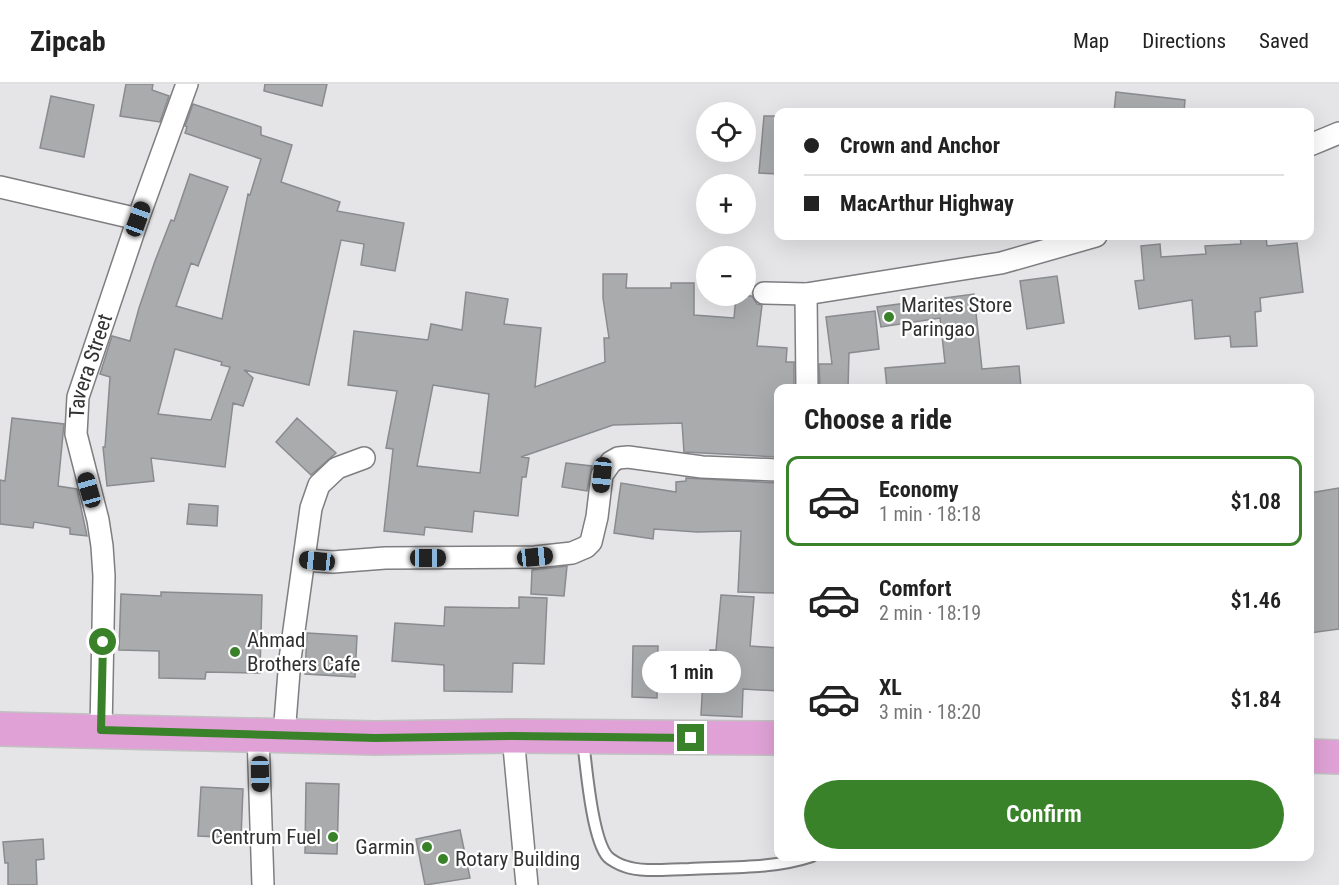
<!DOCTYPE html>
<html lang="en">
<head>
<meta charset="utf-8">
<style>
  :root { --surface:#fff; --page:#f6f6f6; --text:#222; --muted:#767676; --line:#e0e0e0; --accent:#398229 }
  body { margin:0; font-family:"Roboto Condensed",sans-serif; background:var(--page); color:var(--text); height:100vh; display:flex; flex-direction:column; font-size:22px; white-space:nowrap }
  * { box-sizing:border-box; margin:0 }
  p { font-size:20px; color:var(--muted) }
  .icon { flex:none; width:33px; height:33px; fill:none; stroke:currentColor; stroke-width:2; stroke-linecap:round; stroke-linejoin:round }
  .map { position:relative; flex:1; overflow:hidden }
  .details { position:absolute; left:774px; top:300px; width:540px; height:477px; display:flex; flex-direction:column; background:var(--surface); border-radius:12px; box-shadow:0 6px 24px #0002 }
  .details>* { flex:none }
  .hud { position:absolute; left:774px; top:24px; width:540px; height:132px; border-radius:12px; box-shadow:0 6px 24px #0002; display:grid; align-content:center; height:132px; padding:0 30px; background:var(--surface) }
  .controls { position:absolute; left:696px; top:18px; display:grid; gap:12px }
  .controls a { display:grid; place-items:center; width:60px; height:60px; border-radius:50%; background:var(--surface); box-shadow:0 6px 24px #0002; font-size:30px }
  .end { position:absolute; width:27px; height:27px; margin:-14px; border:8px solid #398229; background:#fff; box-shadow:0 0 0 3px #fff }
  .from { border-radius:50% }
  .bubble { position:absolute; height:42px; border-radius:21px; background:var(--surface); box-shadow:0 6px 24px #0002; font-size:20px; font-weight:600; line-height:42px; text-align:center }
  .car { position:absolute; width:18px; height:36px; margin:-18px -9px; border-radius:8px; box-shadow:0 0 4px 2px #0007; background:linear-gradient(#222 24%,#8ab4d8 0 40%,#222 0 76%,#8ab4d8 0 86%,#222 0) }
  .hud b { display:flex; align-items:center; gap:21px; height:57px; font-size:22px }
  .hud b+b { border-top:2px solid var(--line) }
  .hud i { width:15px; height:15px; background:var(--text) }
  ul { padding:0; list-style:none }
  li { display:flex; align-items:center; gap:18px; height:90px; margin:0 12px 9px; padding:0 18px; border:3px solid transparent; border-radius:12px }
  li div { flex:1 }
  li b { display:block; font-size:22px }
  li em { font-style:normal; font-weight:600 }
  li.current { border-color:var(--accent) }
  li>.icon { width:54px; height:54px; stroke-width:1.5 }
  h2 { padding:0 30px; font-size:27px; line-height:72px }
  .cta { display:flex; gap:12px; margin-top:auto; padding:12px 30px }
  .cta a { flex:1; height:69px; border-radius:36px; background:var(--accent); color:#fff; font-size:24px; font-weight:600; line-height:69px; text-align:center }
  header { display:flex; align-items:center; gap:36px; box-sizing:border-box; height:84px; padding:0 30px; background:var(--surface); border-bottom:2px solid var(--line) }
  header strong { font-size:28px }
  nav { display:flex; gap:33px; margin-inline-start:auto; font-size:21px }
  .map>svg:first-child { display:block }
  .building { fill:#a9abad; stroke:#8a8b8e; stroke-width:1.5; fill-rule:evenodd }
  .lines { fill:none; stroke-linecap:round; stroke-linejoin:round }
  .service-casing { stroke:#7e7d80; stroke-width:14 }
  .minor-casing { stroke:#7e7d80; stroke-width:24 }
  .trunk-casing { stroke:#c1c1c2; stroke-width:36 }
  .service { stroke:#fff; stroke-width:10 }
  .minor { stroke:#fff; stroke-width:21 }
  .trunk { stroke:#e0a2d6; stroke-width:33 }
  .route { stroke:#398229; stroke-width:8 }
  .poi-dot { fill:#398229; stroke:#fff; stroke-width:2 }
  .labels { text-anchor:middle; dominant-baseline:central; stroke-width:4.5; stroke-linejoin:round; paint-order:stroke }
  .poi-label { font-size:21px; fill:#313132; stroke:#fff; text-anchor:start }
  .street-label { font-size:21px; fill:#313132; stroke:#fff }
</style>
</head>
<body>
<header>
<strong>Zipcab</strong>
<nav><a>Map</a><a>Directions</a><a>Saved</a></nav>
</header>
<div class="map">
<svg width="1339" height="801" viewBox="0 0 1339 801">
  <rect width="100%" height="100%" fill="#e5e4e7"/>
  <path class="building" d="M126,0h27l-1,6 17,6 -9,26 -40,-6z
    M265,0h62l-5,22 -58,-15z
    M1116,8l69,8 -1,12h-70z
    M51,12l43,9 -10,52 -44,-9z
    M193,20l68,23v8l31,10 -11,37 59,20 -3,9 67,12 -9,48 -34,-6 3,-21 -23,-4 -32,145 -65,-15 9,8 -10,28 -10,-3 -8,64 -74,-9 3,23 -47,5 -4,-39h2l5,-70 -10,-3 12,-38 18,5 9,-33 16,-47 16,-41 3,1 16,-47 38,13 -30,79 -7,-3 -15,43 46,13 26,-125 2,1 11,-36 -76,-26 2,-6 -2,-1zM175,265l47,13 -1,3 9,2 -19,53 -53,-6z
    M764,32h14v58l-19,-1z
    M1240,152h26l1,10 30,-3 6,49 -43,6 1,13 -6,1 2,34 -26,1 -1,-11 -35,3 -3,-39 -53,9 -4,-28 9,-1 -3,-34 19,-2 1,13 45,-3 -1,-8 36,-2z
    M603,190h24l-1,14h45v-5h23v32l40,3 2,-22h16l5,8 5,1 -5,41 30,2 -1,14h8v26h-16v69l-94,-5 -2,-29 -69,2 -92,32 8,1 -3,19h-4l-4,39 -44,-5 -2,21 -47,-5 -1,8 -40,-4 9,-82 -7,-1 11,-57 -49,-6 6,-54 74,9 3,-16 31,6 4,-38 42,7 -4,25 37,4 -6,59 70,-25 -1,-24h5l-6,-40zM433,301l56,9 -9,79 -63,-7z
    M1057,192l7,47 -37,6 -7,-48z
    M974,210l8,75 37,-3 2,22h-134l-2,-20 60,-5 -5,-45 -59,9 -4,-20z
    M875,227l4,38 -30,4 -1,35h-28l-1,-24h13l-6,-47z
    M12,334l52,6 -6,62 19,3 10,47 -17,-2v-6l-36,-6 -1,6 -33,-4v-44l5,1z
    M297,334l39,35 -25,22 -35,-33z
    M566,379l26,3 -5,25 -25,-4z
    M686,394l92,5v62h-1l-2,48 -37,-1 3,-61 -44,1 -43,-3 -1,10 -39,-6 7,-50 55,9v-10l10,-1z
    M1339,404v141l-29,4v-140z
    M189,420l29,2 -1,20 -30,-2z
    M567,482l-3,30 -33,-2 1,-24z
    M161,508l101,3 -2,78 -54,-1 -1,7 -46,-1v-27l-40,-1 2,-56 40,2z
    M721,511l33,2 -4,49 28,2v43l-35,-2 -1,28 -41,-2 2,-36 7,1v-30h6z
    M519,513l28,1 -3,66 -31,-1 -1,29 -68,-1v-26l-52,-4 3,-38 49,3 1,-19 74,1z
    M307,549l50,3 -2,41 -50,-3z
    M633,562h25l-1,52 -25,-1z
    M306,699l33,1 -2,70 -32,-1z
    M201,703l42,2 -2,49 -43,-2z
    M460,746l10,48 -45,7 -9,-46z
    M43,755l1,20 -8,1 1,25h-29v-22h-3l-2,-21z"/>
  <g class="lines">
    <defs>
      <path id="service" d="M583,656c3,25 9,100 25,117 3,3 12,8 16,9 19,7 45,3 65,3 41,-2 84,0 123,-13"/>
      <g id="minor">
        <path d="M1310,61l29,-12"/>
        <path d="M0,103l138,32"/>
        <path d="M764,209l42,1 195,-31 95,-27"/>
        <path d="M806,210l1,94"/>
        <path d="M304,476l29,2 52,-4 150,-1 37,-4 14,-6 5,-5 6,-25 5,-42 9,-13 7,-4 10,-1 74,10 76,3"/>
        <path id="s1" d="M101,646l3,-154 -2,-30 -4,-26 -22,-86 2,-37 60,-178 49,-135"/>
        <path d="M258,650l5,151"/>
        <path d="M284,651l6,-76 21,-151 8,-23 18,-17 27,-10"/>
        <path d="M513,652l14,149"/>
      </g>
      <path id="trunk" d="M0,645l375,9 138,-2 265,2
        M1310,672l29,1"/>
    </defs>
    <use href="#service" class="service-casing"/>
    <use href="#minor" class="minor-casing"/>
    <use href="#trunk" class="trunk-casing"/>
    <use href="#service" class="service"/>
    <use href="#minor" class="minor"/>
    <use href="#trunk" class="trunk"/>
  </g>
  <g class="lines">
    <path class="route" d="M103,558l-2,88 274,8 138,-2 178,2"/>
  </g>
  <g class="poi-dot">
    <circle cx="889" cy="233" r="6"/>
    <circle cx="235" cy="568" r="6"/>
    <circle cx="333" cy="753" r="6"/>
    <circle cx="427" cy="763" r="6"/>
    <circle cx="443" cy="775" r="6"/>
  </g>
  <g class="labels">
    <g class="poi-label">
      <text x="901" y="221">Marites Store<tspan x="901" dy="24">Paringao</tspan></text>
      <text x="247" y="556">Ahmad<tspan x="247" dy="24">Brothers Cafe</tspan></text>
      <text x="321" y="753" text-anchor="end">Centrum Fuel</text>
      <text x="415" y="763" text-anchor="end">Garmin</text>
      <text x="455" y="775">Rotary Building</text>
    </g>
    <g class="street-label">
      <text stroke="none"><textPath href="#s1" startOffset="369">Tavera Street</textPath></text>
    </g>
  </g>
</svg>
<div class="controls">
<a><svg class="icon" aria-label="locate" viewBox="0 0 24 24"><circle cx="12" cy="12" r="6"/><path d="M12 2v4M12 18v4M2 12h4M18 12h4"/></svg></a>
<a>+</a>
<a>−</a>
</div>
<i class="end from" style="left:103px;top:558px"></i>
<i class="end" style="left:691px;top:654px"></i>
<div class="bubble" style="left:642px;top:567px;width:99px">1 min</div>
<i class="car" style="left:138px;top:135px;rotate:20deg"></i>
<i class="car" style="left:602px;top:391px;rotate:186deg"></i>
<i class="car" style="left:89px;top:406px;rotate:344deg"></i>
<i class="car" style="left:535px;top:473px;rotate:84deg"></i>
<i class="car" style="left:428px;top:474px;rotate:90deg"></i>
<i class="car" style="left:317px;top:477px;rotate:276deg"></i>
<i class="car" style="left:260px;top:690px;rotate:179deg"></i>
<div class="hud">
<b><i class="from"></i>Crown and Anchor</b>
<b><i></i>MacArthur Highway</b>
</div>
<section class="details">
<h2>Choose a ride</h2>
<ul>
<li class="current"><svg class="icon" aria-label="car" viewBox="0 0 24 24"><path d="M5 17H2v-5l4-1 3-4h7l3 4 3 1v5h-3M9 17h6M6 11h13"/><circle cx="7" cy="17" r="2"/><circle cx="17" cy="17" r="2"/></svg><div><b>Economy</b><p>1 min · 18:18</p></div><em>$1.08</em></li>
<li><svg class="icon" aria-label="car" viewBox="0 0 24 24"><path d="M5 17H2v-5l4-1 3-4h7l3 4 3 1v5h-3M9 17h6M6 11h13"/><circle cx="7" cy="17" r="2"/><circle cx="17" cy="17" r="2"/></svg><div><b>Comfort</b><p>2 min · 18:19</p></div><em>$1.46</em></li>
<li><svg class="icon" aria-label="car" viewBox="0 0 24 24"><path d="M5 17H2v-5l4-1 3-4h7l3 4 3 1v5h-3M9 17h6M6 11h13"/><circle cx="7" cy="17" r="2"/><circle cx="17" cy="17" r="2"/></svg><div><b>XL</b><p>3 min · 18:20</p></div><em>$1.84</em></li>
</ul>
<div class="cta"><a>Confirm</a></div>
</section>
</div>
</body>
</html>
